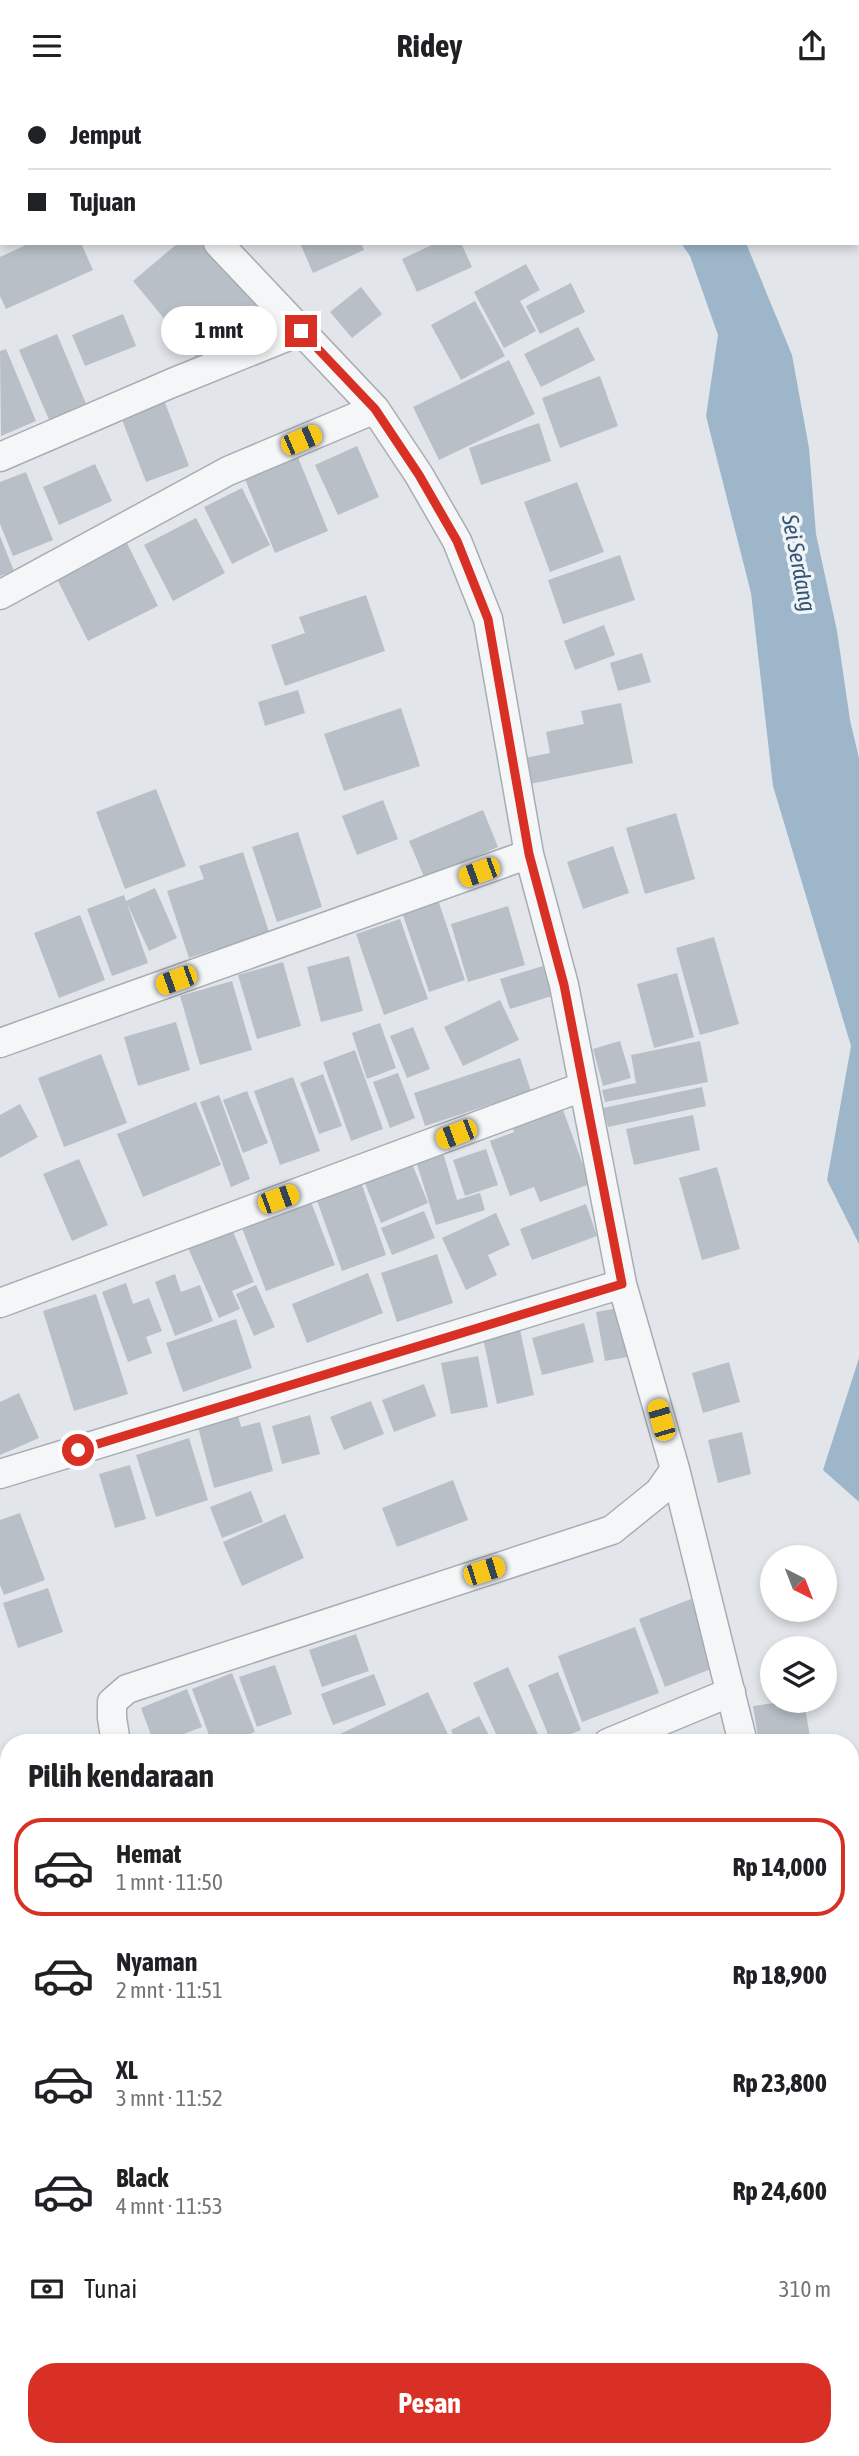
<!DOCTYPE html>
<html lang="id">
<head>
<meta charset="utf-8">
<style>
  :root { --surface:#fff; --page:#f6f6f6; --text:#202124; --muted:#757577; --line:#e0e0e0; --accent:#d93025 }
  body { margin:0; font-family:"Asap Condensed",sans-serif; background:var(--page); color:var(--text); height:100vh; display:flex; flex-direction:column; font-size:26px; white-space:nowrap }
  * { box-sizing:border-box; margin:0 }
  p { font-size:23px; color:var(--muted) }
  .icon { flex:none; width:38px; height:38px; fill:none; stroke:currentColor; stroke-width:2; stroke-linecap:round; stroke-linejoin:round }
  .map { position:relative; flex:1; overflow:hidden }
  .details { position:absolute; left:0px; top:1643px; width:859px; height:723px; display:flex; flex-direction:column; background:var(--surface); border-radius:28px 28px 0 0; box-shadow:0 4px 10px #0003 }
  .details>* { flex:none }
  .guide { position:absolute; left:0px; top:0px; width:859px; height:154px; box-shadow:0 4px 10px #0003; display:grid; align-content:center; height:154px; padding:0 28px; background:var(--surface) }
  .needle { width:46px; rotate:138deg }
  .controls { position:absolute; left:760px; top:1454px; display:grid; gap:14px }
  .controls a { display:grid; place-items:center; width:77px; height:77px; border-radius:50%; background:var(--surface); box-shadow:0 4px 10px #0003; font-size:35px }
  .end { position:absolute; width:32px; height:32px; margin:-16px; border:9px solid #d93025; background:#fff; box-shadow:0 0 0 4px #fff }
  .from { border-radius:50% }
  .bubble { position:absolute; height:49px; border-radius:24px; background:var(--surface); box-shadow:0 4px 10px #0003; font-size:23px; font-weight:700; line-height:49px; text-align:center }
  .car { position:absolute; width:21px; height:42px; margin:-21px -10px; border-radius:9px; box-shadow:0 0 5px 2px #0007; background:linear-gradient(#f5c518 24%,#345 0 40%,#f5c518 0 76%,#345 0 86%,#f5c518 0) }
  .guide b { display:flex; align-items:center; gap:24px; height:66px; font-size:26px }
  .guide b+b { border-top:2px solid var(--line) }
  .guide i { width:18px; height:18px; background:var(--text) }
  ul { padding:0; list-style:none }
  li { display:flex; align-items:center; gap:21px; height:98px; margin:0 14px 10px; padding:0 14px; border:4px solid transparent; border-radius:28px }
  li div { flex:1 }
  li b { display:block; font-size:26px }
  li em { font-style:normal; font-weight:700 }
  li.selected { border-color:var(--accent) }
  li>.icon { width:63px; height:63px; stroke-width:1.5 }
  h2 { padding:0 28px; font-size:32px; line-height:84px }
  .pay { display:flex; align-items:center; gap:18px; height:77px; padding:0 28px; font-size:26px }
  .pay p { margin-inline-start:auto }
  .button { display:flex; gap:14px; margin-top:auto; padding:14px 28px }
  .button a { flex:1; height:80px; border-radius:28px; background:var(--accent); color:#fff; font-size:28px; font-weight:700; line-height:80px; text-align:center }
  header { display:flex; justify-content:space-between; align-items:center; height:91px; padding:0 28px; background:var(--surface); font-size:32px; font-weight:700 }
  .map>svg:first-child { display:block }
  .water { fill:#9db6ca }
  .building { fill:#b9bfc7 }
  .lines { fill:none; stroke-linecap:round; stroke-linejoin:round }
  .minor-casing { stroke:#a7adb4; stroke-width:31 }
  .trunk-casing { stroke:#8994a1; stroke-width:41 }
  .minor { stroke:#f5f6f8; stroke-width:28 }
  .trunk { stroke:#fff; stroke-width:38 }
  .route { stroke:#d93025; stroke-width:9 }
  .labels { text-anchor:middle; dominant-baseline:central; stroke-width:7; stroke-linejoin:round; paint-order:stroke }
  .water-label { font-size:23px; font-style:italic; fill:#345676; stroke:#f1f4f7 }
</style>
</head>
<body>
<header><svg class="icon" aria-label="menu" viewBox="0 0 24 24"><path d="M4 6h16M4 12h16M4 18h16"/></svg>Ridey<svg class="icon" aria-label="share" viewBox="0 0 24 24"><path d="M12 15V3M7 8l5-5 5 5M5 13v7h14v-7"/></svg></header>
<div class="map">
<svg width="859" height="2365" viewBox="0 0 859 2365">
  <rect width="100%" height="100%" fill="#e2e6ea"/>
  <path class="water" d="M681,152h65l46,112 17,93 7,86 21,97 13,89 9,38v486l-32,-64 24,-134 -78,-260 -22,-193 -45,-177 12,-81 -28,-79z
    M859,1267v144l-36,-32z"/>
  <path class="building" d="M30,152h51l12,27 -87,39 -6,-13v-39z
    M178,152h31l51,61 -64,53 -63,-76z
    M300,152h61l3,7 -51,23z
    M436,152h25l11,24 -55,25 -15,-33z
    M526,173l14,26 -20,11 16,30 -32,17 -30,-56z
    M571,192l14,29 -45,22 -14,-28z
    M361,196l21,27 -30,24 -22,-26z
    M475,210l30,55 -44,24 -30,-55z
    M123,223l13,32 -51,20 -13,-31z
    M578,236l17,33 -54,27 -17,-33z
    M57,243l30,72 -37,16 -31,-72z
    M6,258l30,72 -35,15 -1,-85z
    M509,269l26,54 -96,46 -26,-53z
    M600,285l18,50 -58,22 -18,-50z
    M164,309l25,66 -43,16 -25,-65z
    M539,332l12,38 -70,24 -12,-37z
    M357,355l22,51 -41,18 -23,-50z
    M295,359l33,81 -53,22 -33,-81z
    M95,373l17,37 -53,24 -16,-38z
    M26,381l27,68 -40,16 -13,-32v-42z
    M577,391l27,70 -54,20 -26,-70z
    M242,397l28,57 -38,19 -28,-57z
    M196,427l29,55 -52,28 -29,-56z
    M0,445l14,35 -14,5z
    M125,448l33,67 -70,35 -33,-66z
    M620,464l15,45 -72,24 -15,-44z
    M366,504l19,56 -100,35 -14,-41 34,-12 -6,-16z
    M604,534l11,30 -40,15 -11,-29z
    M642,562l9,29 -33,9 -8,-28z
    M298,599l7,23 -40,13 -7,-24z
    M621,612l12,60 -103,21 -5,-26 25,-5 -4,-21 38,-8 -3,-13z
    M401,617l19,58 -76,25 -20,-57z
    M156,698l30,77 -61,23 -29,-77z
    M383,709l15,39 -41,16 -15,-39z
    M483,719l15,37 -73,32 -16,-38z
    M676,722l19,66 -50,15 -19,-66z
    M298,741l24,75 -45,15 -25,-75z
    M613,755l16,47 -46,16 -16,-47z
    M243,761l26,80 -80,26 -22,-67 37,-12 -5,-13z
    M155,797l22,50 -28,13 -23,-50z
    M124,804l24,68 -36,13 -25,-67z
    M438,809l27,80 -36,12 -27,-80z
    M508,815l17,59 -57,17 -17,-58z
    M80,824l25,65 -46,18 -25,-65z
    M400,828l28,80 -44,16 -28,-81z
    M714,846l25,87 -39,11 -24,-87z
    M349,865l14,55 -42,11 -14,-55z
    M283,871l18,64 -44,13 -19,-64z
    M543,875l9,30 -42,13 -10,-30z
    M677,882l17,64 -40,11 -17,-64z
    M232,890l20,69 -52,15 -20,-69z
    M500,909l19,40 -56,26 -19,-39z
    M176,931l14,48 -52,16 -14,-49z
    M380,932l16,45 -29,11 -15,-46z
    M413,936l17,42 -23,9 -17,-42z
    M620,950l11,37 -28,8 -10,-37z
    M700,950l8,41 -103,20 -3,-12 34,-7 -5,-28z
    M355,959l28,79 -32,12 -28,-79z
    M101,963l26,69 -63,24 -26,-69z
    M520,967l11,33 -106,35 -11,-33z
    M398,982l17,45 -25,10 -17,-46z
    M323,983l19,52 -23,8 -19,-51z
    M293,986l27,74 -40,14 -26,-74z
    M702,996l4,19 -98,21 -5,-19z
    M247,1000l21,52 -25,10 -20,-53z
    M219,1004l31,84 -19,8 -31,-85z
    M559,1008l31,85 -50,18 -6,-15 -24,9 -20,-55 24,-9 -5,-14z
    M196,1011l25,63 -78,32 -26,-63z
    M20,1013l18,33 -38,21v-43z
    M693,1024l7,35 -66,15 -8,-36z
    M441,1055l16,54 23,-7 5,17 -49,15 -22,-70z
    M486,1058l12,36 -33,11 -12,-36z
    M79,1068l29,66 -36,16 -29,-67z
    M411,1070l17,42 -47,20 -17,-42z
    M717,1076l23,82 -38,11 -23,-82z
    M359,1085l27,79 -44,16 -28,-79z
    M311,1111l24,63 -69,26 -24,-63z
    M586,1113l11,32 -65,24 -12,-31z
    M424,1120l11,27 -43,17 -11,-27z
    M496,1122l14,32 -22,10 9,20 -31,15 -24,-52z
    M229,1131l25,60 -22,9 8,18 -21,9 -34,-77z
    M437,1163l16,49 -56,19 -16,-49z
    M368,1182l15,40 -76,30 -15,-39z
    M175,1183l6,18 19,-7 13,36 -38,15 -20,-54z
    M126,1192l7,21 16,-6 13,33 -16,6 6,16 -24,9 -26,-70z
    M256,1194l19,42 -21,9 -18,-42z
    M96,1203l32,100 -54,17 -31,-100z
    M624,1216l9,49 -28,5 -9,-49z
    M236,1228l16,49 -69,24 -17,-49z
    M584,1232l10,39 -52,13 -10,-37z
    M519,1234l15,70 -37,9 -15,-71z
    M478,1265l10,51 -37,7 -10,-51z
    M729,1271l11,40 -37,11 -11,-40z
    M424,1293l12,32 -42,16 -12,-32z
    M19,1302l20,45 -39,17v-53z
    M371,1310l13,33 -40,16 -14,-33z
    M237,1320l4,16 19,-5 13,49 -59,17 -17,-65z
    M310,1324l10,39 -38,10 -10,-38z
    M742,1341l9,42 -33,9 -10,-43z
    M189,1347l19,62 -52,17 -20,-62z
    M130,1374l16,54 -31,9 -16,-54z
    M453,1389l15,40 -71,27 -15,-39z
    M251,1400l12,31 -41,16 -12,-31z
    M20,1422l25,67 -41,15 -4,-10v-65z
    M285,1423l19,44 -62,28 -19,-44z
    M48,1497l15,44 -45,16 -15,-45z
    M691,1508l25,68 -51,20 -26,-68z
    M635,1536l24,66 -77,29 -24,-66z
    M356,1543l13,37 -47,16 -13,-37z
    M275,1574l17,49 -35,13 -18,-50z
    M508,1576l34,76h-42l-27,-60z
    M558,1581l23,58 -30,12 -23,-57z
    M232,1582l23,59 -30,11h-13l-20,-54z
    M374,1583l12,31 -53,20 -12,-31z
    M187,1598l15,38 -42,16h-6l-13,-35z
    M428,1601l24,51h-108l-4,-9z
    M789,1610h15l7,42h-52l-6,-37z
    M479,1625l14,27h-36l-6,-13z
    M9,1713v51l-9,4v-51z
    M0,1825l9,20v20l-9,3z
    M3,1916l6,12v36l-9,5v-51z
    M9,2076v76l-9,-20v-52z
    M9,2197v45l-9,4v-46z
    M9,2277v49l-9,4v-50z
    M9,2357h35l3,8h-47z
    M65,2357h63l-16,8h-43z
    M327,2357h248l3,8h-269z
    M655,2357h29l27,8h-58z"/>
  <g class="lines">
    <defs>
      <path id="minor" d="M40,0l3,2
        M218,152l157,166 44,66 38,66 31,78 41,235 35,131 58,299 53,185 68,274
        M0,366l172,-74 129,-52
        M0,504l228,-124 147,-62
        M0,952l529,-189
        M0,1212l582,-216
        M0,1383l622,-190
        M116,1652l-4,-25v-16l15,-13 485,-159 47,-38 16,-23
        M608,1652l123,-51
        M0,1780l9,-3
        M0,1903l9,-4
        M0,2004l9,-4
        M0,2189l9,-4
        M0,2353l9,-3"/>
      <path id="trunk" d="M63,2l4,-2
        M0,29l2,-1"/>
    </defs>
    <use href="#minor" class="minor-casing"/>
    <use href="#trunk" class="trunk-casing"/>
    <use href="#minor" class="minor"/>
    <use href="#trunk" class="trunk"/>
  </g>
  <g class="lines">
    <path class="route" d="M78,1359l544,-166 -58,-299 -35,-131 -41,-235 -31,-78 -38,-66 -44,-66 -74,-78"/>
  </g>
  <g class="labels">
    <g class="water-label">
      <text transform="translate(799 472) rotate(79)">Sei Serdang</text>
    </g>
  </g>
</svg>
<div class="controls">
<a><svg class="needle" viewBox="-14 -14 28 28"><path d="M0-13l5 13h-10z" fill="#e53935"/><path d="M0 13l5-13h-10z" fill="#757577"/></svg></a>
<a><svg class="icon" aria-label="layers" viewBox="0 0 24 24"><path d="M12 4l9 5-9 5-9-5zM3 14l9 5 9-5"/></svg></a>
</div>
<i class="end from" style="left:78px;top:1359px"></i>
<i class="end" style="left:301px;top:240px"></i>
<div class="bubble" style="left:161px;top:215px;width:116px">1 mnt</div>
<i class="car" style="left:301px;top:349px;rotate:67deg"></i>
<i class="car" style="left:479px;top:781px;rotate:250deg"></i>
<i class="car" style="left:176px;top:889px;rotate:250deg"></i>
<i class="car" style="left:456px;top:1043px;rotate:249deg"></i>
<i class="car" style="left:278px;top:1108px;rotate:70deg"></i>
<i class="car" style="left:661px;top:1329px;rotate:344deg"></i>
<i class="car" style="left:484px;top:1480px;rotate:72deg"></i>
<div class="guide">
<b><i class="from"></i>Jemput</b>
<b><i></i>Tujuan</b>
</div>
<section class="details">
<h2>Pilih kendaraan</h2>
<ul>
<li class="selected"><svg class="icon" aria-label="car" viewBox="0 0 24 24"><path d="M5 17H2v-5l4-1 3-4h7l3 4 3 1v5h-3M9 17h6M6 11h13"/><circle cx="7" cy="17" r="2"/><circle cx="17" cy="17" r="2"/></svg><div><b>Hemat</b><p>1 mnt · 11:50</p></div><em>Rp 14,000</em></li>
<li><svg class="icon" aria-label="car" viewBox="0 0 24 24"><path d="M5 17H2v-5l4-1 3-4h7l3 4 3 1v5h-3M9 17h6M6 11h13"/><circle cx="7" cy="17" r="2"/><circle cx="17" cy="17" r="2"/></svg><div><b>Nyaman</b><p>2 mnt · 11:51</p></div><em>Rp 18,900</em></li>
<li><svg class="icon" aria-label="car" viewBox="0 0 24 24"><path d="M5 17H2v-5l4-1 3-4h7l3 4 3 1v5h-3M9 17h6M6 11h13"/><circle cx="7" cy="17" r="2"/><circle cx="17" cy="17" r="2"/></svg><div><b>XL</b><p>3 mnt · 11:52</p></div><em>Rp 23,800</em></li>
<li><svg class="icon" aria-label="car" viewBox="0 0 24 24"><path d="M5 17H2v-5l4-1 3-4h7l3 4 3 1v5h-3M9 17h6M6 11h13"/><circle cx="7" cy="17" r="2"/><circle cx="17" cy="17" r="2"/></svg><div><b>Black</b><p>4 mnt · 11:53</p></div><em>Rp 24,600</em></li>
</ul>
<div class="pay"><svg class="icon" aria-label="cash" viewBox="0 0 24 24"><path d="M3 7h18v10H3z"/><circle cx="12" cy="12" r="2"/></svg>Tunai<p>310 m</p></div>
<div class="button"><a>Pesan</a></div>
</section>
</div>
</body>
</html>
